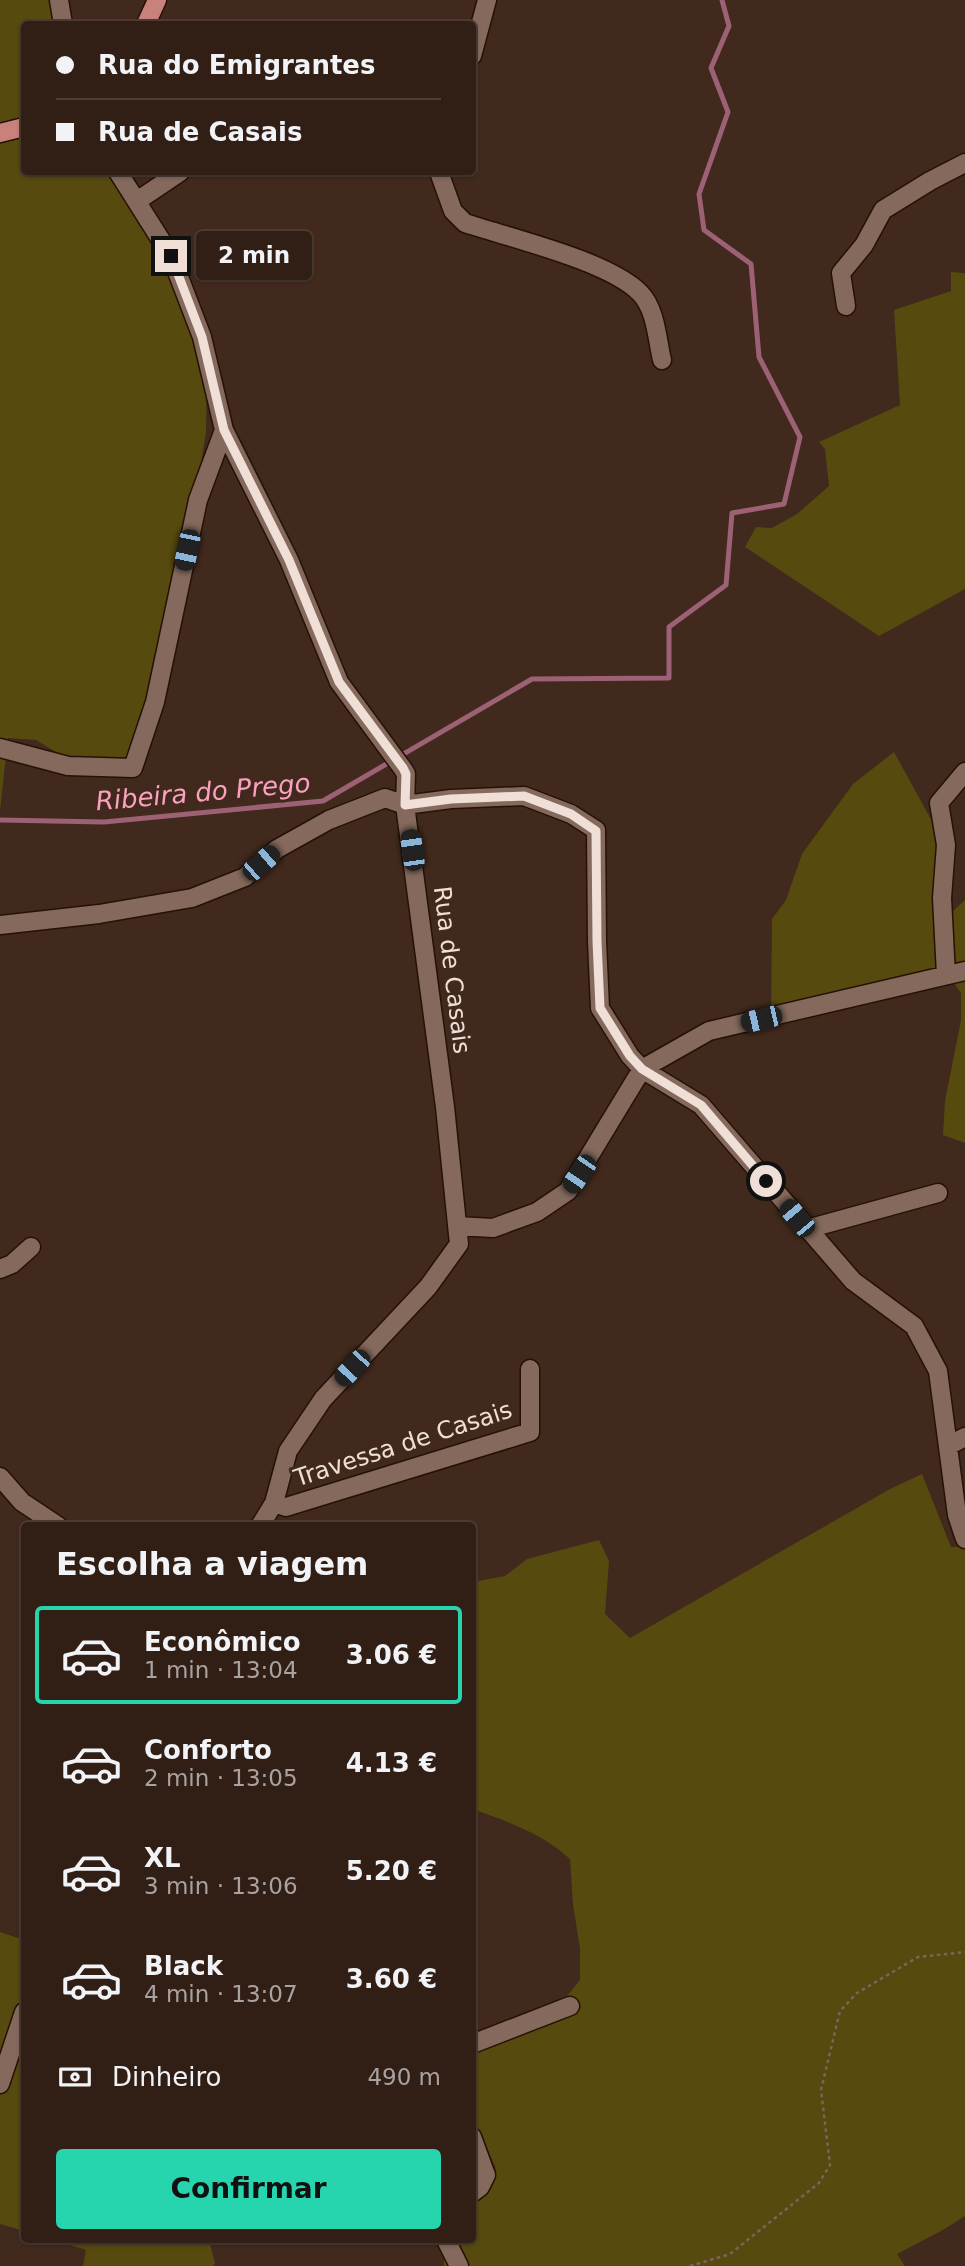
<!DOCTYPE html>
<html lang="pt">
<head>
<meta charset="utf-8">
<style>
  :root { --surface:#311f16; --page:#39271f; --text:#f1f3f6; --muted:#a8a2a1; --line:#4c3d35; --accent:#26d5ae }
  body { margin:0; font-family:"DejaVu Sans",sans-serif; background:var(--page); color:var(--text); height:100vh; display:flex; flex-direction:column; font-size:26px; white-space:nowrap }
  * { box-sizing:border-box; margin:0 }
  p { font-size:23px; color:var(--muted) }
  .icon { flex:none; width:38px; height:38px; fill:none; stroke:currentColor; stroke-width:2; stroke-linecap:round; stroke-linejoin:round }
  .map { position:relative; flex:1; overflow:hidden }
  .drawer { position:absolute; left:21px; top:1522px; width:455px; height:721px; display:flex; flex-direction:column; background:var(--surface); border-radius:7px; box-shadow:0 2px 5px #0004,0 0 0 2px var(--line) }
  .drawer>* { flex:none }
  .banner { position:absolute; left:21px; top:21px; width:455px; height:154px; border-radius:7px; box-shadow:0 2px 5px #0004,0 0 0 2px var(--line); display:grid; align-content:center; height:154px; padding:0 35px; background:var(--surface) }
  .end { position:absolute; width:32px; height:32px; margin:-16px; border:9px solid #efdfd7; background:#111; box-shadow:0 0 0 4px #111 }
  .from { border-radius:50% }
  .bubble { position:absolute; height:49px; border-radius:7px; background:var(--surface); box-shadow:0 2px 5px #0004,0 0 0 2px var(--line); font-size:23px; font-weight:700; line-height:49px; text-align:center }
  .car { position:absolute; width:21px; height:42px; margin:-21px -10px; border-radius:9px; box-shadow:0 0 5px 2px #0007; background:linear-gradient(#222 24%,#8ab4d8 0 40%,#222 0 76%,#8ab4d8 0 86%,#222 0) }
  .banner b { display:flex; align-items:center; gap:24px; height:66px; font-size:26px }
  .banner b+b { border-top:2px solid var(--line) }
  .banner i { width:18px; height:18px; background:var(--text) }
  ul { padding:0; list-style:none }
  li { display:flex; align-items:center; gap:21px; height:98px; margin:0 14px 10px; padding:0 21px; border:4px solid transparent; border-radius:7px }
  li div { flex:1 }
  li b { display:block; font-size:26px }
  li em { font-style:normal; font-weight:700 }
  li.current { border-color:var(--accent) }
  li>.icon { width:63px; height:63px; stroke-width:1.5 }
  h2 { padding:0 35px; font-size:32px; line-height:84px }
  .pay { display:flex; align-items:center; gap:18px; height:77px; padding:0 35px; font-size:26px }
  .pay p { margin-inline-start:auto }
  .action { display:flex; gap:14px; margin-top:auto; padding:14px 35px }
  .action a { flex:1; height:80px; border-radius:7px; background:var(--accent); color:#111; font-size:28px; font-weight:700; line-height:80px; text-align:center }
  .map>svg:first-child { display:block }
  .green { fill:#564a0e }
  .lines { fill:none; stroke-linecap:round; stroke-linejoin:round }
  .stream { stroke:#9d6176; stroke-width:5 }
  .minor-casing { stroke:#261106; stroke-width:21 }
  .major-casing { stroke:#261106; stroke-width:21 }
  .path { stroke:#7b655b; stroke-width:2.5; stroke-dasharray:3.5 3.5; stroke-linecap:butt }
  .minor { stroke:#84695c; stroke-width:18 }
  .major { stroke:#c8827b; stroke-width:18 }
  .route { stroke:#efdfd7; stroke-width:9 }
  .labels { text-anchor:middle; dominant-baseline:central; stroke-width:6; stroke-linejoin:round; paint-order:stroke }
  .street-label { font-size:24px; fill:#efdfd7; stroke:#41291d }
  .water-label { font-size:26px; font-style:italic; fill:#fba1c0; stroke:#41291d }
</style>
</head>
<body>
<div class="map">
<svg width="965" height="2266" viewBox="0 0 965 2266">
  <rect width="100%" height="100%" fill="#41291d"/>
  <path class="green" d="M0,0h52l4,24h-32v148h87l73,114 23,93 -1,54 -9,54 -60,284 -61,-7 -40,-24 -28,-2 -8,73z
    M951,272l14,1v316l-86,47 -134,-89 11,-20 16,1 25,-14 32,-28 -4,-37 -6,-7 81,-37 -6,-95 57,-19z
    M894,752l44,80 13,81 14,-13v243l-22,-8 2,-34 16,-81v-27l-13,-19 -177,38 1,-93 14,-19 16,-46 51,-70z
    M922,1474l29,73 14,-1v670l-22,14 -46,24 8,12h-461v-12l-8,-14h36l1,-52 23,-19 -23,-53v-67l90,-48 17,-21v-31l-7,-45 -3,-45c-28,-26 -62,-37 -97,-50v-227l32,-6 22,-17 72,-19 10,21 -4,53 25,24 260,-149z
    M0,1932l24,8v291l-24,-7z
    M54,2240h155l6,23 -2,3h-130l3,-16z"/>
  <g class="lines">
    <path class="stream" d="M0,820l104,2 219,-21 209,-122 137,-1v-51l57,-42 6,-72 52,-9 16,-67 -41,-80 -8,-93 -47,-34 -5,-36 29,-82 -17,-44 18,-42 -7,-26"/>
    <defs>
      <path id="minor" d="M59,0l4,24
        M472,56l15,-56
        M118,172l53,84 31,81 22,93 65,130 50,122 64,87 3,5 -1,31 40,302 14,137 -31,43 -105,112 -35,52 -14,52 -14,23
        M439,172l14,39 12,12c45,15 144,38 175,70 16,16 17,46 22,67
        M137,201l43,-29
        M846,306l-5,-33 23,-28 19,-35 47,-29 35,-18
        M0,748l68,18 65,2 22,-66 43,-202 26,-70
        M0,925l99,-11 93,-16 53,-21 32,-28 52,-29 56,-22 20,7 46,-6 73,-3 47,18 25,16 1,111 3,67 30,48 12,13 59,36 152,176 61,45 24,45 19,144 8,24
        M946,975l-4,-77 4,-53 -7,-42 26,-31
        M457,1226l36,2 44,-16 31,-21 74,-122 67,-38 256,-60
        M807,1229l131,-36
        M0,1269l12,-5 19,-17
        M948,1446l17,-9
        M0,1477l22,25 36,24
        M274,1503l12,4 244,-75v-63
        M472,2044l98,-38
        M0,2084l24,-72
        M472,2137l14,38 -6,12 -8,6
        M446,2240l13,26"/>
      <path id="major" d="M146,24l11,-24
        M0,133l24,-6"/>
    </defs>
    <use href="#minor" class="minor-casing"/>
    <use href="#major" class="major-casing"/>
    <path class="path" d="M690,2266l40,-12 89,-71 11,-18 -9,-75 19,-79 17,-18 61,-36 47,-5"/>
    <use href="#minor" class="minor"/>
    <use href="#major" class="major"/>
  </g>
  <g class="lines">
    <path class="route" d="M171,256l31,81 22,93 65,130 50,122 64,86 3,6 -1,31 46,-6 73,-3 47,18 25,17 1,110 3,67 30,48 12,13 59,36 65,76"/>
  </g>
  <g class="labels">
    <g class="street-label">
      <text transform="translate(452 970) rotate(83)">Rua de Casais</text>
      <text transform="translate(403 1444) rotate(-18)">Travessa de Casais</text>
    </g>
    <g class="water-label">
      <text transform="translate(203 792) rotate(-5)">Ribeira do Prego</text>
    </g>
  </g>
</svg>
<i class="end from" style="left:766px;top:1181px"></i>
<i class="end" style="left:171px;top:256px"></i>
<div class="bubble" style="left:196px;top:231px;width:116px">2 min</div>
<i class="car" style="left:187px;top:550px;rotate:192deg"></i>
<i class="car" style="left:412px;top:850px;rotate:352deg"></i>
<i class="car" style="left:261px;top:863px;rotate:49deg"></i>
<i class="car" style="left:761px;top:1019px;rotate:257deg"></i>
<i class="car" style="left:579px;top:1174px;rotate:214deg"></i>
<i class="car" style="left:797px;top:1218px;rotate:320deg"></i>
<i class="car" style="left:352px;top:1368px;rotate:223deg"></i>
<div class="banner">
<b><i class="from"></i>Rua do Emigrantes</b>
<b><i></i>Rua de Casais</b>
</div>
<section class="drawer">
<h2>Escolha a viagem</h2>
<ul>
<li class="current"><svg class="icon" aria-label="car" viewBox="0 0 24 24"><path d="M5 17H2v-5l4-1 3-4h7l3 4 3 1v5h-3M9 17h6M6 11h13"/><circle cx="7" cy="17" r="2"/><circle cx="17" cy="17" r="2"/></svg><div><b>Econômico</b><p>1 min · 13:04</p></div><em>3.06 €</em></li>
<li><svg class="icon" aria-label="car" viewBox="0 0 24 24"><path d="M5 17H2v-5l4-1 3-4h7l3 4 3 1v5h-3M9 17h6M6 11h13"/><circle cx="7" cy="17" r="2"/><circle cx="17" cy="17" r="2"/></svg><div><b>Conforto</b><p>2 min · 13:05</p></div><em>4.13 €</em></li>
<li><svg class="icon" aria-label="car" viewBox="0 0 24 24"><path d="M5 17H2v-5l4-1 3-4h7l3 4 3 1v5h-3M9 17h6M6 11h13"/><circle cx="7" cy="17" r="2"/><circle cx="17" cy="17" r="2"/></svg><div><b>XL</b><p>3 min · 13:06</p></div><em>5.20 €</em></li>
<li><svg class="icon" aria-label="car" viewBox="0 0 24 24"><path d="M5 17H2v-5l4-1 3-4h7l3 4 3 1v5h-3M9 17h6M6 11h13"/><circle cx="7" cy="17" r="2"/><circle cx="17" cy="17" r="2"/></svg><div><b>Black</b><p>4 min · 13:07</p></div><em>3.60 €</em></li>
</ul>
<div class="pay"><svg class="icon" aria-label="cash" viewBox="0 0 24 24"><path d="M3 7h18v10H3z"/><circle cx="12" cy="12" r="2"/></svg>Dinheiro<p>490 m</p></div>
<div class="action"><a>Confirmar</a></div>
</section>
</div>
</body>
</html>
